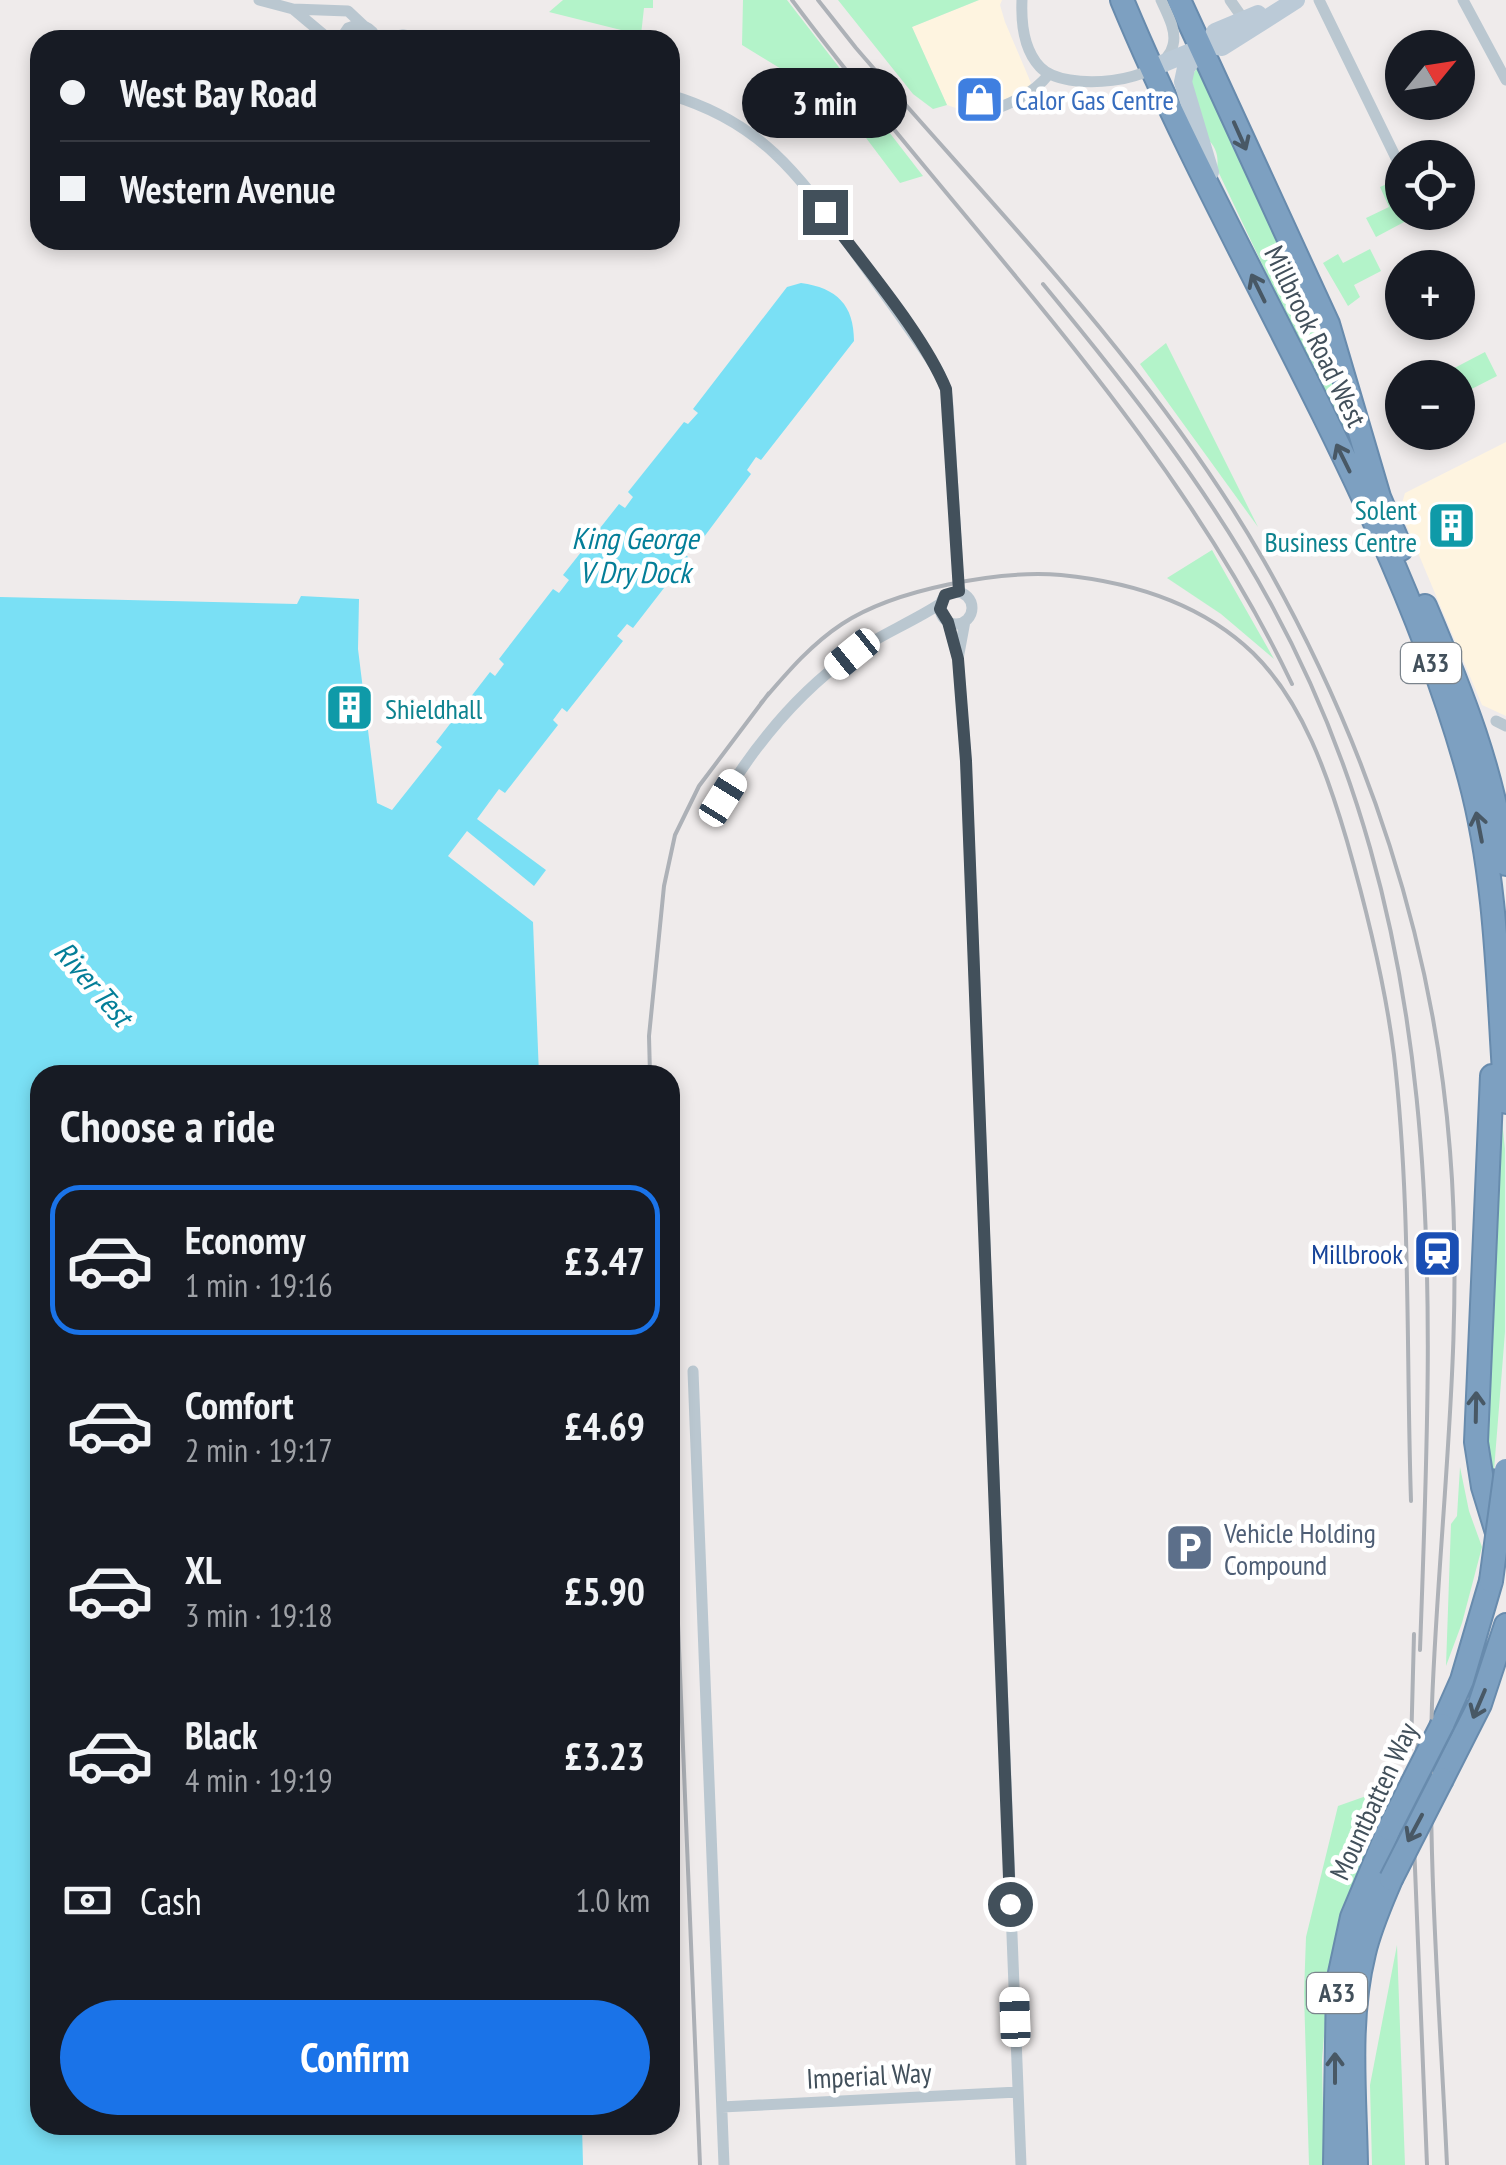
<!DOCTYPE html>
<html lang="en">
<head>
<meta charset="utf-8">
<style>
  :root { --surface:#171b24; --page:#20242c; --text:#f1f3f6; --muted:#9ea1a6; --line:#363941; --accent:#1a73e8 }
  body { margin:0; font-family:"PT Sans Narrow",sans-serif; background:var(--page); color:var(--text); height:100vh; display:flex; flex-direction:column; font-size:38px; white-space:nowrap }
  * { box-sizing:border-box; margin:0 }
  p { font-size:32px; color:var(--muted) }
  .icon { flex:none; width:55px; height:55px; fill:none; stroke:currentColor; stroke-width:2; stroke-linecap:round; stroke-linejoin:round }
  .map { position:relative; flex:1; overflow:hidden }
  .side { position:absolute; left:30px; top:1065px; width:650px; height:1070px; display:flex; flex-direction:column; background:var(--surface); border-radius:30px; box-shadow:0 5px 15px #0003 }
  .side>* { flex:none }
  .guide { position:absolute; left:30px; top:30px; width:650px; height:220px; border-radius:30px; box-shadow:0 5px 15px #0003; display:grid; align-content:center; height:220px; padding:0 30px; background:var(--surface) }
  .needle { width:65px; rotate:60deg }
  .tools { position:absolute; left:1385px; top:30px; display:grid; gap:20px }
  .tools a { display:grid; place-items:center; width:90px; height:90px; border-radius:50%; background:var(--surface); box-shadow:0 5px 15px #0003; font-size:50px }
  .end { position:absolute; width:45px; height:45px; margin:-22px; border:12px solid #42505b; background:#fff; box-shadow:0 0 0 5px #fff }
  .from { border-radius:50% }
  .bubble { position:absolute; height:70px; border-radius:35px; background:var(--surface); box-shadow:0 5px 15px #0003; font-size:32px; font-weight:800; line-height:70px; text-align:center }
  .car { position:absolute; width:30px; height:60px; margin:-30px -15px; border-radius:12px; box-shadow:0 0 8px 2px #0007; background:linear-gradient(#fff 24%,#345 0 40%,#fff 0 76%,#345 0 86%,#fff 0) }
  .guide b { display:flex; align-items:center; gap:35px; height:95px; font-size:38px }
  .guide b+b { border-top:2px solid var(--line) }
  .guide i { width:25px; height:25px; background:var(--text) }
  ul { padding:0; list-style:none }
  li { display:flex; align-items:center; gap:30px; height:150px; margin:0 20px 15px; padding:0 10px; border:5px solid transparent; border-radius:30px }
  li div { flex:1 }
  li b { display:block; font-size:38px }
  li em { font-style:normal; font-weight:800 }
  li.on { border-color:var(--accent) }
  li>.icon { width:90px; height:90px; stroke-width:1.5 }
  h2 { padding:0 30px; font-size:45px; line-height:120px }
  .pay { display:flex; align-items:center; gap:25px; height:110px; padding:0 30px; font-size:38px }
  .pay p { margin-inline-start:auto }
  .action { display:flex; gap:20px; margin-top:auto; padding:20px 30px }
  .action a { flex:1; height:115px; border-radius:60px; background:var(--accent); color:#fff; font-size:40px; font-weight:800; line-height:115px; text-align:center }
  .map>svg:first-child { display:block }
  .commercial { fill:#fef4e0 }
  .green { fill:#b3f3c9 }
  .water { fill:#7ae0f5 }
  .lines { fill:none; stroke-linecap:round; stroke-linejoin:round }
  .highway-casing { stroke:#688bad; stroke-width:26 }
  .street { stroke:#bac7d0; stroke-width:11 }
  .secondary { stroke:#bbcad7; stroke-width:18 }
  .highway { stroke:#7da0c1; stroke-width:22 }
  .rail { stroke:#adb1b7; stroke-width:4 }
  .highway-bridge-casing { stroke:#688bad; stroke-width:26; stroke-linecap:butt }
  .highway-bridge { stroke:#7da0c1; stroke-width:22 }
  .oneway { stroke:#485865 }
  .route { stroke:#42505b; stroke-width:12 }
  .labels { text-anchor:middle; dominant-baseline:central; stroke-width:9; stroke-linejoin:round; paint-order:stroke }
  .shield { fill:#fff; stroke:#7b848c; stroke-width:2.5 }
  .shield-label { font-size:25px; font-weight:bold; fill:#42505b }
  .shop-label { font-size:28px; fill:#366cbe; stroke:#fff; text-anchor:start }
  .street-label { font-size:28px; fill:#42505b; stroke:#fff }
  .culture-label { font-size:28px; fill:#0d838f; stroke:#fff; text-anchor:end }
  .transit-label { font-size:28px; fill:#164399; stroke:#fff; text-anchor:end }
  .service-label { font-size:28px; fill:#4e5e75; stroke:#fff; text-anchor:start }
  .water-label { font-size:30px; font-style:italic; fill:#037e98; stroke:#fff }
</style>
</head>
<body>
<div class="map">
<svg width="1506" height="2165" viewBox="0 0 1506 2165">
  <rect width="100%" height="100%" fill="#efebeb"/>
  <path class="commercial" d="M979,0h23l-2,5 5,17 26,61 -3,6 -55,25 -26,-9 -35,-78z
    M1506,442v274l-24,-11 -82,-195 5,-17z"/>
  <path class="green" d="M563,0h90v8h-9l-3,27 -92,-23z
    M743,0h44l136,176 -23,7 -58,-77 -100,-61z
    M838,0h141l-67,27 35,78 -14,4 -20,-15z
    M1197,68h4l120,260 38,126 -6,2 -136,-287c2,-13 -1,-23 -11,-31l-18,-56z
    M1402,177v35l19,1 -45,24 -10,-19 23,-11 -9,-20z
    M1370,249l11,22 -27,14 6,12 -12,9 -25,-43 15,-9 5,9z
    M1166,343l92,184 -118,-163z
    M1485,352l12,24 -39,20v-18l-17,-3z
    M1212,550l62,109 -53,-45 -54,-36z
    M1500,1102l5,47v183l-12,151 -9,-45z
    M1460,1467l9,44 13,36 -20,76 -16,43 5,-142 6,-8z
    M1386,1789l2,21 -23,45 -35,108 -8,97 2,105h-15l-5,-172 2,-56 32,-131z
    M1397,1945l8,220h-33l-2,-80z"/>
  <path class="water" d="M801,283c36,5 53,22 53,58l-93,119 -5,-3 -9,13 4,4 -53,71 -6,-3 -8,11 4,4 -55,71 -6,-4 -10,12 6,5 -56,71 -5,-4 -9,12 5,5 -53,68 -6,-4 -22,30 69,51 -12,16 -67,-55 -19,25 85,66 6,153h-499v1050h542l1,40h-583v-1568l297,7 4,-8 58,3 -1,50 19,154 15,7 50,-63 -6,-5 54,-70 5,4 9,-12 -5,-5 54,-70 6,4 10,-13 -6,-5 56,-71 6,4 8,-11 -5,-5 56,-70 4,2 10,-11 -5,-4 94,-122z"/>
  <g class="lines">
    <defs>
      <path id="highway" d="M1122,0c108,260 274,507 348,779 28,104 28,216 36,323
        M1179,0l149,324 51,173 22,52
        M1425,606c37,87 68,164 81,258
        M1492,1076l-16,366 7,45 15,49
        M1442,1725l20,-45 29,-99
        M1442,1779l38,-75 26,-79
        M1335,2165l3,-183 14,-65 37,-88
        M1356,2165c-1,-69 -9,-144 8,-212 6,-26 17,-50 27,-74"/>
    </defs>
    <use href="#highway" class="highway-casing"/>
    <path class="street" d="M259,0l34,9 55,2 16,15
      M1022,0c-1,22 2,50 18,67 24,26 125,17 133,-22 4,-14 -6,-32 -12,-45
      M1230,0l14,20
      M1319,0l79,162
      M1463,0l43,80
      M293,9l37,31
      M377,39l26,-4 36,5
      M340,40l8,-12c13,-6 24,-1 29,12
      M670,95c96,28 133,86 188,162 27,38 55,75 80,114l8,18 2,17 11,185
      M979,115c26,-9 53,-19 70,-41
      M940 608a16 16 0 1 1 32 0a16 16 0 1 1-32 0Z
      M948,622l10,37 8,102 55,1404
      M958,659l7,-38
      M1496,721l10,5
      M723,798c33,-54 77,-107 129,-144 28,-19 60,-32 88,-50
      M693,1371l31,794
      M722,2107l296,-15"/>
    <path class="secondary" d="M1210,44l5,-12 43,-18
      M1201,47l-15,21 -3,14 27,90
      M1152,68l58,-24 12,3 74,-47"/>
    <use href="#highway" class="highway"/>
    <path class="rail" d="M792,0c169,226 377,426 500,684
      M818,0l38,48c142,165 299,322 408,513 103,181 170,381 186,590 15,183 -11,369 -18,553 -5,153 8,308 15,461
      M1043,284c84,102 165,204 228,320 181,333 162,681 149,1046
      M761,703c25,-29 49,-58 81,-79 53,-35 157,-54 219,-49 71,7 140,28 192,78 50,49 75,123 94,188 20,70 38,142 47,214 17,148 12,297 17,446
      M650,1075l-1,-39 15,-150 11,-51 24,-49 70,-93
      M670,1427l30,738
      M1417,1735l1,70
      M1411,1749l3,-115
      M1412,1794l15,371"/>
    <defs>
      <path id="highway-bridge" d="M1491,1581l15,-111
        M1389,1829l53,-104
        M1391,1879l51,-100"/>
    </defs>
    <use href="#highway-bridge" class="highway-bridge-casing"/>
    <use href="#highway-bridge" class="highway-bridge"/>
  </g>
  <defs><path id="oneway-shaft" d="M-6 0H5M1.5-3L5.5 0L1.5 3" fill="none" stroke-width="1.6" stroke-linecap="round" stroke-linejoin="round" transform="scale(2.5)"/></defs>
  <g class="oneway">
    <use href="#oneway-shaft" transform="translate(1240 136) rotate(66)"/>
    <use href="#oneway-shaft" transform="translate(1258 288) rotate(-116)"/>
    <use href="#oneway-shaft" transform="translate(1343 458) rotate(-116)"/>
    <use href="#oneway-shaft" transform="translate(1479 827) rotate(-101)"/>
    <use href="#oneway-shaft" transform="translate(1476 1407) rotate(-89)"/>
    <use href="#oneway-shaft" transform="translate(1479 1704) rotate(113)"/>
    <use href="#oneway-shaft" transform="translate(1415 1828) rotate(118)"/>
    <use href="#oneway-shaft" transform="translate(1335 2068) rotate(-90)"/>
  </g>
  <g class="lines">
    <path class="route" d="M825,212c37,51 98,121 121,177l13,202 -14,4 -5,14 8,13 10,37 8,102 44,1143"/>
  </g>
  <defs>
    <symbol id="shop-square" viewBox="-11 -11 22 22"><rect x="-9" y="-9" width="18" height="18" rx="4" fill="#3f7fe0" stroke="#fff"/><path d="M-5-2.5h2.3a2.7 3.5 0 0 1 5.4 0H5L5.5 6h-11ZM-1.5-2.5h3a1.5 2.3 0 0 0-3 0Z" fill="#fff"/></symbol>
    <symbol id="building-square" viewBox="-11 -11 22 22"><rect x="-9" y="-9" width="18" height="18" rx="4" fill="#0f9aa8" stroke="#fff"/><path d="M-4-6H4V6H1V3H-1V6H-4ZM-2.5-4.3h1.7v1.8h-1.7ZM.8-4.3h1.7v1.8H.8ZM-2.5-1h1.7V.8h-1.7ZM.8-1h1.7V.8H.8Z" fill="#fff"/></symbol>
    <symbol id="station-square" viewBox="-11 -11 22 22"><rect x="-9" y="-9" width="18" height="18" rx="4" fill="#1a4fb4" stroke="#fff"/><path d="M-3-6H3Q5-6 5-4V2Q5 4 3 4L4.5 6H3L1.5 4h-3L-3 6H-4.5L-3 4Q-5 4-5 2V-4Q-5-6-3-6ZM-3.5-4v3h7v-3ZM-3.5 1v1.5H-2V1ZM2 1v1.5H3.5V1Z" fill="#fff"/></symbol>
    <symbol id="parking-square" viewBox="-11 -11 22 22"><rect x="-9" y="-9" width="18" height="18" rx="4" fill="#5c6f8a" stroke="#fff"/><path d="M-3.5-5.5H1a3.5 3.5 0 0 1 0 7H-1V5.5H-3.5ZM-1-3.4V-.6H.8a1.4 1.4 0 0 0 0-2.8Z" fill="#fff"/></symbol>
  </defs>
  <g fill-rule="evenodd">
    <use href="#shop-square" x="952" y="72" width="55" height="55"/>
    <use href="#building-square" x="1424" y="498" width="55" height="55"/>
    <use href="#building-square" x="322" y="680" width="55" height="55"/>
    <use href="#station-square" x="1410" y="1226" width="55" height="55"/>
    <use href="#parking-square" x="1162" y="1520" width="55" height="55"/>
  </g>
  <g class="labels">
    <g class="shield">
      <rect x="1401" y="643" width="60" height="40" rx="8"/>
      <rect x="1307" y="1973" width="60" height="40" rx="8"/>
    </g>
    <g class="shield-label">
      <text x="1431" y="663">A33</text>
      <text x="1337" y="1993">A33</text>
    </g>
    <g class="shop-label">
      <text x="1015" y="99">Calor Gas Centre</text>
    </g>
    <g class="street-label">
      <text transform="translate(1316 336) rotate(64)">Millbrook Road West</text>
      <text transform="translate(1373 1801) rotate(-65)">Mountbatten Way</text>
      <text transform="translate(869 2075) rotate(-3)">Imperial Way</text>
    </g>
    <g class="culture-label">
      <text x="1417" y="509">Solent<tspan x="1417" dy="32">Business Centre</tspan></text>
      <text x="385" y="708" text-anchor="start">Shieldhall</text>
    </g>
    <g class="transit-label">
      <text x="1403" y="1253">Millbrook</text>
    </g>
    <g class="service-label">
      <text x="1224" y="1532">Vehicle Holding<tspan x="1224" dy="32">Compound</tspan></text>
    </g>
    <g class="water-label">
      <text x="635" y="537">King George<tspan x="635" dy="34">V Dry Dock</tspan></text>
      <text transform="translate(94 983) rotate(49)">River Test</text>
    </g>
  </g>
</svg>
<div class="tools">
<a><svg class="needle" viewBox="-14 -14 28 28"><path d="M0-13l5 13h-10z" fill="#e53935"/><path d="M0 13l5-13h-10z" fill="#9ea1a6"/></svg></a>
<a><svg class="icon" aria-label="locate" viewBox="0 0 24 24"><circle cx="12" cy="12" r="6"/><path d="M12 2v4M12 18v4M2 12h4M18 12h4"/></svg></a>
<a>+</a>
<a>−</a>
</div>
<i class="end from" style="left:1010px;top:1904px"></i>
<i class="end" style="left:825px;top:212px"></i>
<div class="bubble" style="left:742px;top:68px;width:165px">3 min</div>
<i class="car" style="left:852px;top:654px;rotate:231deg"></i>
<i class="car" style="left:723px;top:798px;rotate:32deg"></i>
<i class="car" style="left:1015px;top:2017px;rotate:358deg"></i>
<div class="guide">
<b><i class="from"></i>West Bay Road</b>
<b><i></i>Western Avenue</b>
</div>
<section class="side">
<h2>Choose a ride</h2>
<ul>
<li class="on"><svg class="icon" aria-label="car" viewBox="0 0 24 24"><path d="M5 17H2v-5l4-1 3-4h7l3 4 3 1v5h-3M9 17h6M6 11h13"/><circle cx="7" cy="17" r="2"/><circle cx="17" cy="17" r="2"/></svg><div><b>Economy</b><p>1 min · 19:16</p></div><em>£3.47</em></li>
<li><svg class="icon" aria-label="car" viewBox="0 0 24 24"><path d="M5 17H2v-5l4-1 3-4h7l3 4 3 1v5h-3M9 17h6M6 11h13"/><circle cx="7" cy="17" r="2"/><circle cx="17" cy="17" r="2"/></svg><div><b>Comfort</b><p>2 min · 19:17</p></div><em>£4.69</em></li>
<li><svg class="icon" aria-label="car" viewBox="0 0 24 24"><path d="M5 17H2v-5l4-1 3-4h7l3 4 3 1v5h-3M9 17h6M6 11h13"/><circle cx="7" cy="17" r="2"/><circle cx="17" cy="17" r="2"/></svg><div><b>XL</b><p>3 min · 19:18</p></div><em>£5.90</em></li>
<li><svg class="icon" aria-label="car" viewBox="0 0 24 24"><path d="M5 17H2v-5l4-1 3-4h7l3 4 3 1v5h-3M9 17h6M6 11h13"/><circle cx="7" cy="17" r="2"/><circle cx="17" cy="17" r="2"/></svg><div><b>Black</b><p>4 min · 19:19</p></div><em>£3.23</em></li>
</ul>
<div class="pay"><svg class="icon" aria-label="cash" viewBox="0 0 24 24"><path d="M3 7h18v10H3z"/><circle cx="12" cy="12" r="2"/></svg>Cash<p>1.0 km</p></div>
<div class="action"><a>Confirm</a></div>
</section>
</div>
</body>
</html>
